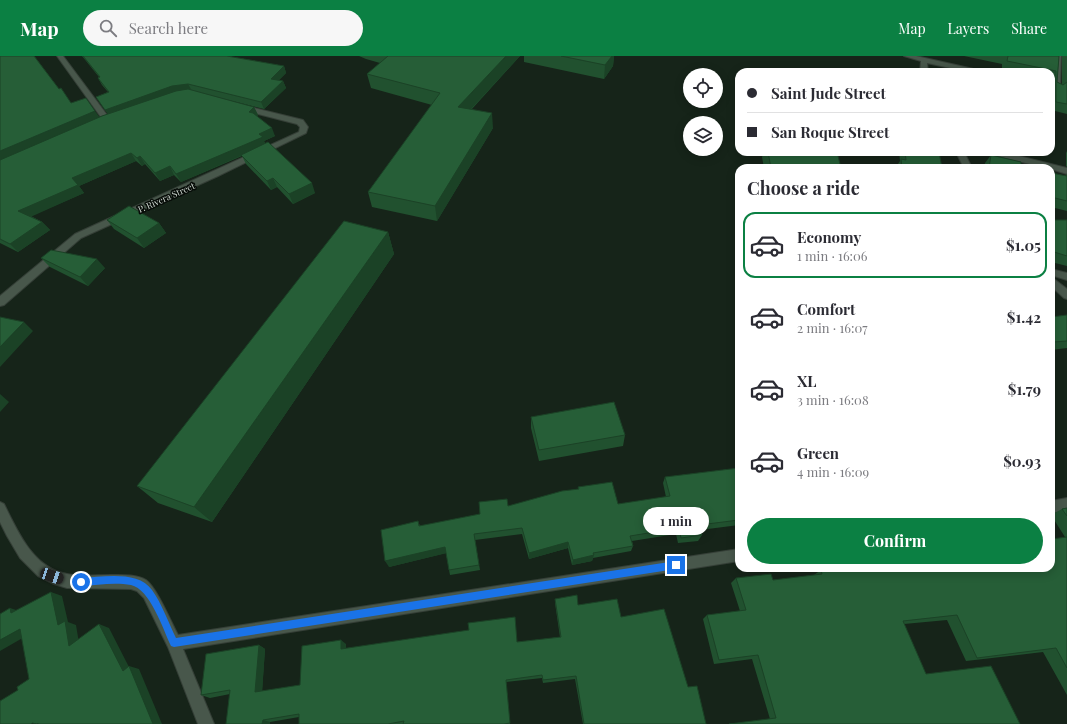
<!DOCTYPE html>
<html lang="en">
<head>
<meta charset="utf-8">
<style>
  :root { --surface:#fff; --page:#f7f7f7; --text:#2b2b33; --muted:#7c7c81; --line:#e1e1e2; --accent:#0b8043 }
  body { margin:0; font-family:"Playfair Display",serif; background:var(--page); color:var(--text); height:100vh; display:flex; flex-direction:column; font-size:15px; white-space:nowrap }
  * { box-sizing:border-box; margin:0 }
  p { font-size:13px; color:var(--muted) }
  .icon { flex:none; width:22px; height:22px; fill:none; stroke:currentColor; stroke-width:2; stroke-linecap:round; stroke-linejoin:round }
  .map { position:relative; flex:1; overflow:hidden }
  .side { position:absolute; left:735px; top:108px; width:320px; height:408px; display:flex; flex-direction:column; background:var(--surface); border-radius:12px; box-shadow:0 2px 10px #0003 }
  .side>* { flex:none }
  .top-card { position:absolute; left:735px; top:12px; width:320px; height:88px; border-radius:12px; box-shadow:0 2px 10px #0003; display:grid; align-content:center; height:88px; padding:0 12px; background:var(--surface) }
  .controls { position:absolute; left:683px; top:12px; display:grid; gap:8px }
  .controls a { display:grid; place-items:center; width:40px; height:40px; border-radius:50%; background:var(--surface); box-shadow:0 2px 10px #0003; font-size:20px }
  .end { position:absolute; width:18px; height:18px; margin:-9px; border:5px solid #1a73e8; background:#fff; box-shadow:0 0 0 2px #fff }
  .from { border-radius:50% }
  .bubble { position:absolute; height:28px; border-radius:14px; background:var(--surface); box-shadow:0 2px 10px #0003; font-size:13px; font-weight:700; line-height:28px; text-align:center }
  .car { position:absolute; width:12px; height:24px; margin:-12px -6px; border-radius:5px; box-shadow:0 0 3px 1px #0007; background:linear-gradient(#222 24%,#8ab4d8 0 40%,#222 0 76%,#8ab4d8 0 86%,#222 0) }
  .top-card b { display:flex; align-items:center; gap:14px; height:38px; font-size:15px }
  .top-card b+b { border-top:1px solid var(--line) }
  .top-card i { width:10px; height:10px; background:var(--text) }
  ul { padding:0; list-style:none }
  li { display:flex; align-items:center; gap:12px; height:66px; margin:0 8px 6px; padding:0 4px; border:2px solid transparent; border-radius:12px }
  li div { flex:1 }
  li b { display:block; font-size:15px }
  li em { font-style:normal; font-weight:700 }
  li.selected { border-color:var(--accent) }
  li>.icon { width:36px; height:36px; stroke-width:1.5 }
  h2 { padding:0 12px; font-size:18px; line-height:48px }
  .cta { display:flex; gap:8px; margin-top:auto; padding:8px 12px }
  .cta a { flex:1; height:46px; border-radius:24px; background:var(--accent); color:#fff; font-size:16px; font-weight:700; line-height:46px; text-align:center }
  header { display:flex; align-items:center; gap:24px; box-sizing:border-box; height:56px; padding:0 20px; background:var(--accent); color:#fff }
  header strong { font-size:19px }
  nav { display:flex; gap:22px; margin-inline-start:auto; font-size:14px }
  .search { width:280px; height:36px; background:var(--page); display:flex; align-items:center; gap:10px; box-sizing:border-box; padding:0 14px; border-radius:22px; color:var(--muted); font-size:15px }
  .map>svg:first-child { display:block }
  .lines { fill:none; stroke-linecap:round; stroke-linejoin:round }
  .minor-casing { stroke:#353f37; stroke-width:2 }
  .tertiary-casing { stroke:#353f37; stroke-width:2 }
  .minor { fill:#48574b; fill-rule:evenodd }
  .tertiary { fill:#48574b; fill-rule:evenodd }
  .wall { fill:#21512f }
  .shaded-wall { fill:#1b4226 }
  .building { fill:#265e37; stroke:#1b4226 }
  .route { fill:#1a73e8 }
  .labels { text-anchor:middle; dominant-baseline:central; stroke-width:3; stroke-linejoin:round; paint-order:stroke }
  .far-street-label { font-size:9px; fill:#d5ded7; stroke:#060b07 }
</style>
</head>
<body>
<header>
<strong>Map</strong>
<div class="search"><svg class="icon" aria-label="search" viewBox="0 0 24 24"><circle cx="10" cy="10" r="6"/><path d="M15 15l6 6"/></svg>Search here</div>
<nav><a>Map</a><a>Layers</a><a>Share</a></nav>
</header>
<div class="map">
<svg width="1067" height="668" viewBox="0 0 1067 668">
  <rect width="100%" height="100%" fill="#162419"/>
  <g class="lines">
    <defs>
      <path id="minor" d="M904,0h12l62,14 4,2h-13l-42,-9 1,9h-8l1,-11z
        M1055,0h6l-1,34 -4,2 -4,-2z
        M239,49h3l61,15 5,7 -2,6 -88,43 -137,62 -77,67 -4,1v-10l75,-62 224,-102 1,-5 -3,-3 -58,-15z
        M956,96h8l8,16h-8z
        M989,96h14l64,16v6l-16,-5v-1h-6l-55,-14z
        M1051,213l16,4v7l-16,-5z
        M1051,221l3,2 13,10v10l-3,-1 -13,-12z
        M1067,442v12l-16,3v-12z
        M0,446l4,2c14,28 29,64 63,70 14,3 29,1 43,1 11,0 26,-1 36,5 11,8 25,42 32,55l561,-86v12l-556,88 31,75h-16l-30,-77 -24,-49 -7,-7 -6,-2 -64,-1 -13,-4 -16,-8 -18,-18 -13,-22 -7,-14z"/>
      <path id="tertiary" d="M57,0h6l47,63v4l-6,3h-6v-4l5,-2z"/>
    </defs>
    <use href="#minor" class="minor-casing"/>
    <use href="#tertiary" class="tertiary-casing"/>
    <use href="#minor" class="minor"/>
    <use href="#tertiary" class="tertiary"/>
  </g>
  <path class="wall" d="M0,0l35,1 24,32 12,14 28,14 9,-3 -12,-17 12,-5 -6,-7 -4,-7 1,-1 -17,-21h145l57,10 2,7 -7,7 4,1 3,7 -22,21 -63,-16 53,14 4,8 -1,1 18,20 -11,5 1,2 50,50 -22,11 -16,-17 -6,3 -25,-26 -4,-8 -61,26 -7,-7 -14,6 -15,-17 -3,2 -6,-5 -57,25 5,7 -53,23 11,6 8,8 -32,22 -18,-9z
    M359,0h161l-49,54 22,18 -56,93 -65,-14 -4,-15 64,-87 -61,-17 -4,-14 13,-11 -14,-4z
    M524,0h90l-1,10 -9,13 -80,-17z
    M964,0h95l-2,26 5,2v-28h5v58l-16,-4v-38h-36l-13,-3v-5z
    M1067,95v16l-1,-1v-13z
    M764,96h73l4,16h-77l-2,-11z
    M899,96h40l3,16h-45l-1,-1 4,-6z
    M991,99l30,11 10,2h-47l1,-5z
    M1051,117l15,3 1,-3v38l-16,-4z
    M107,164l52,3 7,10 -22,15 -30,-19z
    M1051,164h16v46l-16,-4z
    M388,176l6,22 -182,268 -54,-19 -21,-17z
    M41,202l64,10 -17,18 -38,-19z
    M1067,259v33l-16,2v-33z
    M531,361l94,18 -2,11 -84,15 -8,-33z
    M739,412v57l-39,5 2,5 -4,6 -20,2 -2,-9 -44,7 1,5 -2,5 -38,7 -1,3 -20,4 -4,-17 -39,11 -7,-25 -47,6 5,30 -30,5 -1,-5 -3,-17 -57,14 29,-46 2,5 60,-12 28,-8 70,-17v-2l40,17 48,-7 -3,-14 2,-6z
    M1067,452v187l-24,-43 -77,9 -19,-41 -43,4 22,50 94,50 -250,-5 -18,-60 -38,5 -11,-45 4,-4 33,-4 -9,-28 5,-5 37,2 41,-5 7,-5 230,-2 14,-31 -14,-22 11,-6z
    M555,543l66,18 67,70 18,37h-123l-8,-45 -32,4 -1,-5 -36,4 4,42h-211v-7l-29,5 -44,2 4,-30 -20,4 -9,-3 58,-50 6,4 -3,42 38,-6 46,-41v4l171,-6 43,-5 -5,-34z"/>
  <path class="shaded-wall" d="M506,0h14l-61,66 -1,-15z
    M612,0h2l-1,10 -9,13 1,-14z
    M284,10l2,7 -13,12 -2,-6z
    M283,25l3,7 -22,21 -3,-7z
    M188,28l4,7 -82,26 -5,-7 67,-24z
    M254,51l4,8 -6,5 -3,-8z
    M95,55l6,8 -101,43v-11z
    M492,57l1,15 -56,93 -2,-15z
    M272,72l3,8 -11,5 2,4 -85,37 -5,-8z
    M131,97l5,8 -57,25 5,7 -58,26 -8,-8 54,-33z
    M140,100l5,8 -3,2 -5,-8z
    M170,110l4,9 -14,6 -5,-8z
    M273,122l4,9 -6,3 -4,-9z
    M312,127l3,10 -22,11 -4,-10z
    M42,166l8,8 -32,22 -8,-8z
    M159,167l7,10 -22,15 -7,-10z
    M388,176l6,22 -182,268 -18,-15z
    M97,203l8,9 -17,18 -8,-9z
    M24,266l9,9 -33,36v-20z
    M0,338l9,8 -9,10z
    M568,486v6l-39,11v-6z
    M445,491l2,6 -58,14 -4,-6z
    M594,499l-2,6 -20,4 1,-5z
    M51,536l11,4 6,26 8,3 4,24 -11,-3 -11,-21z
    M10,552l12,4 -11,1z
    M99,568l10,4 21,41 -1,-3 10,3 23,55h-9l-30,-53z
    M20,573l13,3 -33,19v-11z
    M341,584l5,4v9l-5,-4z
    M259,589l6,4 -3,45 -7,-2z
    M263,664l7,2v2h-8z"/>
  <path class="building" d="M0,0h34l25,33 2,-1 10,15 15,-5 9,13 -95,40z
    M83,0h144l57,10 -13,13 12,2 -22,21 -73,-18 -16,2 -67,24 -9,-13 13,-5 -11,-14 2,-1z
    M388,0h118l-48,51 34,6 -57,93 -67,-14 72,-99 -73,-19z
    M561,0h51l-7,9z
    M1008,0h51l-2,26 6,3 4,-3v22l-11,-2v-31l-49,-10z
    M188,33l66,18 -5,5 4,1 19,15 -13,6 4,3 -87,37 -6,-8 -15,7 -15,-17 -3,2 -6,-5 -59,25 6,7 -60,26 24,11 -32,22 -10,-5v-79l102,-44 74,-25z
    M268,86l44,41 -23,11 -16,-16 -6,3 -26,-26z
    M768,96h69l4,16h-70z
    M905,96h34l3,16h-40l-1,-9 5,1z
    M991,99l30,7v4l10,2h-42z
    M1051,117l16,3v25l-16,-4z
    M129,150l30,17 -22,15 -30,-18z
    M1051,164h16v36l-16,-5z
    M344,165l44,11 -194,275 -57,-21z
    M51,194l46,9 -17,18 -39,-19z
    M1067,259v26l-13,1 -3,-4v-21z
    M0,261l24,5 -24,25z
    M614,346l11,33 -86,15 -8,-33z
    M739,412v52l-40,5 3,10 -21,3 -2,-10 -49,8 3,10 -40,7 1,2 -21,5 -5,-18 -39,11 -7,-25 -48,6 5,31 -30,5 -4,-23 -60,14 -4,-31 37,-9 1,5 61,-12 -1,-12 28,-3 1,7 54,-15 17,-2 -1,-2 34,-5 6,22 52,-8 -5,-19z
    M1067,452v8l-5,-7z
    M1067,481v131l-11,-20 -79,10 -20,-43 -54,6 23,53 65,-8 29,58h-291l47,-6 -18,-63 -39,5 -12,-45 39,-5 -10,-32 35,-4 2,6 49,-6 -1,-4 13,-2h217v-29z
    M51,536l7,33 7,-4 4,25 30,-22 24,47 6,-5 24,58h-115v-1l-1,1 -5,-1 -1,1h-31v-23l18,-11 -1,-3 12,-8 -9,-50 -20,11v-26l10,-6 1,5z
    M577,539l1,10 39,-6 4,18 43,-8 24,78 9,-1 9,38h-122l-8,-48 -33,4 -1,-5 -36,5 4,43 -6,1h-101l1,-3 -16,3h-89v-10l-36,6 -1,4h-36l4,-34 -29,5 5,-41 53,-9 -4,47 45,-7 2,-39 39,-6v9l128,-19 -1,-7 47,-6 2,25 44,-5 -6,-38z"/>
  <path class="route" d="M676,505l4,4 -4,4 -502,78 -3,-1c-8,-17 -21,-57 -40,-61 -16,-3 -34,0 -50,1l-4,-4 4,-4c22,-1 57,-8 71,12 9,12 17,34 24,48z"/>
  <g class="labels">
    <g class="far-street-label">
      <text transform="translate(166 141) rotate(-24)">P. Rivera Street</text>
    </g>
  </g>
</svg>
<div class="controls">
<a><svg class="icon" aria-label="locate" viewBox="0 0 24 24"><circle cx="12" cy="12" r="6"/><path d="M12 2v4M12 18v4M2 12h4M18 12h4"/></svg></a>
<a><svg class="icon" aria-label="layers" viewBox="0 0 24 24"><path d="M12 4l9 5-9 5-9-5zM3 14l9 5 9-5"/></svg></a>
</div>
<i class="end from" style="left:81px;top:526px"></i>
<i class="end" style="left:676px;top:509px"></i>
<div class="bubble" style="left:643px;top:451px;width:66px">1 min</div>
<i class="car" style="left:52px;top:520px;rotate:109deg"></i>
<div class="top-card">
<b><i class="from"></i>Saint Jude Street</b>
<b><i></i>San Roque Street</b>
</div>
<section class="side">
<h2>Choose a ride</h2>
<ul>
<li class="selected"><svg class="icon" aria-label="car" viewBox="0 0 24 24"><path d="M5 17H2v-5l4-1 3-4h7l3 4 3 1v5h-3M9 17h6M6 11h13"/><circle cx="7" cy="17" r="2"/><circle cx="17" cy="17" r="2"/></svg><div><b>Economy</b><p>1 min · 16:06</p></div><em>$1.05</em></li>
<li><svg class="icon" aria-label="car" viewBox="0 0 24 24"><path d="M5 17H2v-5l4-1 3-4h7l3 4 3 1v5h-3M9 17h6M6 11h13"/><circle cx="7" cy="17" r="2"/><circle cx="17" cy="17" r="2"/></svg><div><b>Comfort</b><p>2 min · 16:07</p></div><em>$1.42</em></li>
<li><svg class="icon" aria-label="car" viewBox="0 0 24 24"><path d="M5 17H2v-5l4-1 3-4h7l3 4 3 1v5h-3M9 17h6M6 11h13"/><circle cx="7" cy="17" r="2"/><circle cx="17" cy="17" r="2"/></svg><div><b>XL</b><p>3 min · 16:08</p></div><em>$1.79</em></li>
<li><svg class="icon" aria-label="car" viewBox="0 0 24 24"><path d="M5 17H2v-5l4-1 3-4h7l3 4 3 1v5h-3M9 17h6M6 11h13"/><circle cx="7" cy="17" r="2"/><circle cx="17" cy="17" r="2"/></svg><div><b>Green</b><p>4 min · 16:09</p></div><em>$0.93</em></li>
</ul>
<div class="cta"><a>Confirm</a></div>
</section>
</div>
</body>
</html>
